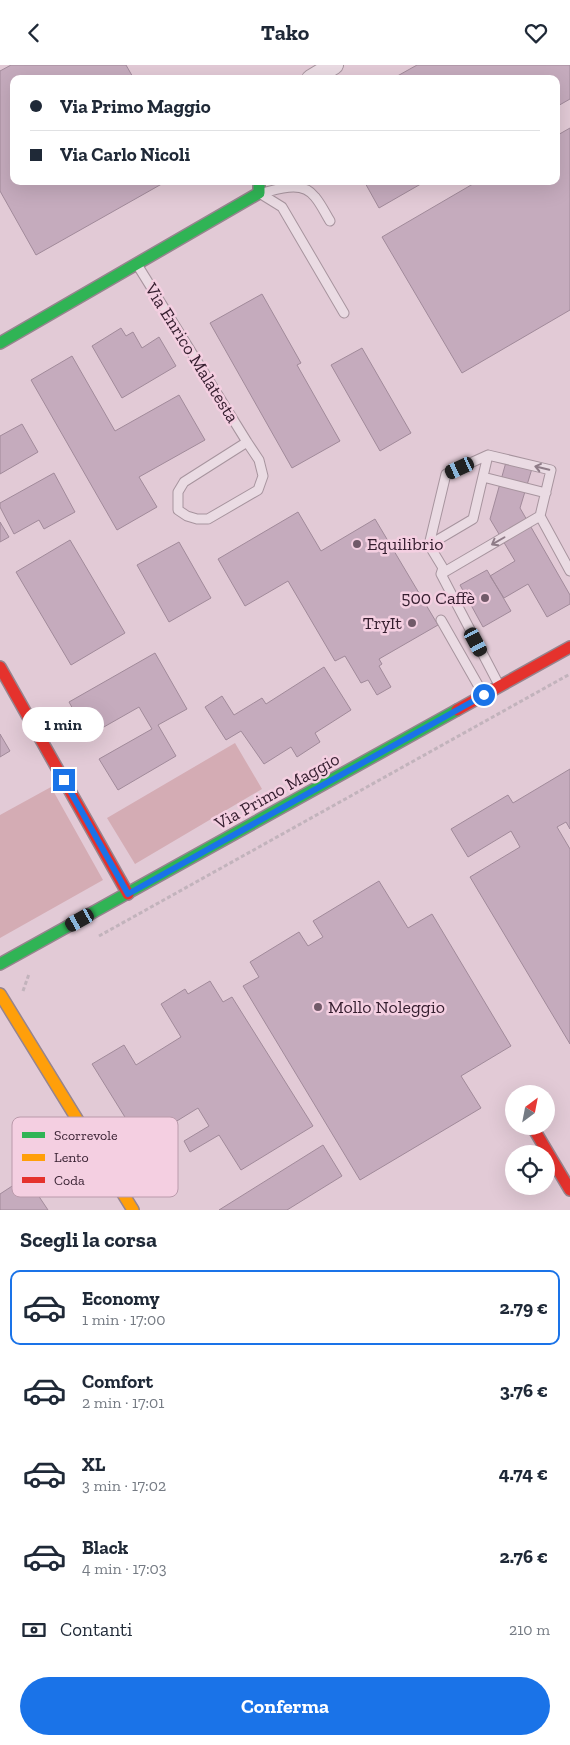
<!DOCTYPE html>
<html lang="it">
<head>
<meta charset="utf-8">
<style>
  :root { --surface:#fff; --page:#f2f2f3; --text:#1f2937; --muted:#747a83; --line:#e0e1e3; --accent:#1a73e8 }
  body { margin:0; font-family:"Zilla Slab",serif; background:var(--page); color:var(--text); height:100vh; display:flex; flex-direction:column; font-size:19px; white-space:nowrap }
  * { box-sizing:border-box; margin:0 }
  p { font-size:16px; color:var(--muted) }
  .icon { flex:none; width:28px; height:28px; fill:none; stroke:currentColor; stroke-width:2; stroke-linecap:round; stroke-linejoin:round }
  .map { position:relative; height:1145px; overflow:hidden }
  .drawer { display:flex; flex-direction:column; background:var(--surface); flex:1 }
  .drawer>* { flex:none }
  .hud { position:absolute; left:10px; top:10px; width:550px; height:110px; border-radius:10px; box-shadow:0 5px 20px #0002; display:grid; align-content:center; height:110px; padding:0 20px; background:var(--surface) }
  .needle { width:32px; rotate:32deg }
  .fabs { position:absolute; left:505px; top:1020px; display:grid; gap:10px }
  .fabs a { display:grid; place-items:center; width:50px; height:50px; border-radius:50%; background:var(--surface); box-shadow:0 5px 20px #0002; font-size:25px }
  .end { position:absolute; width:22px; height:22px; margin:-11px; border:6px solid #1a73e8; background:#fff; box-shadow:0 0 0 2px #fff }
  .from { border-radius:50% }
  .bubble { position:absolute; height:35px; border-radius:18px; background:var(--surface); box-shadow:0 5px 20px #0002; font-size:16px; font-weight:800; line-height:35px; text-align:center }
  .car { position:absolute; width:15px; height:30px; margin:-15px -8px; border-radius:6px; box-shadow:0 0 4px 1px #0007; background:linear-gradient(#222 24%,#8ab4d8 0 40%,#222 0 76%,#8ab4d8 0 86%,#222 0) }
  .hud b { display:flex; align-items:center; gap:18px; height:48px; font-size:19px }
  .hud b+b { border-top:1px solid var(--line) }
  .hud i { width:12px; height:12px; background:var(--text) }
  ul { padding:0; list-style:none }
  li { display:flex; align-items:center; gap:15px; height:75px; margin:0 10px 8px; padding:0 10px; border:2px solid transparent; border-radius:10px }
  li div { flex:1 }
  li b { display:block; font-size:19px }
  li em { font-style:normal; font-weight:800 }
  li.on { border-color:var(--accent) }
  li>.icon { width:45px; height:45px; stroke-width:1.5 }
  h2 { padding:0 20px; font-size:22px; line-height:60px }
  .pay { display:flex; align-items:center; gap:12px; height:55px; padding:0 20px; font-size:19px }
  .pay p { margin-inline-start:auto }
  .button { display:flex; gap:10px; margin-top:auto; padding:10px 20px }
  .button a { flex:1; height:58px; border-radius:30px; background:var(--accent); color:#fff; font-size:20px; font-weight:800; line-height:58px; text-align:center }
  header { display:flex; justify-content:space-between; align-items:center; height:65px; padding:0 20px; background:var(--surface); font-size:22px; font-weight:800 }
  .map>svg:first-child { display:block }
  .green { fill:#d4acb4 }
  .building { fill:#c5abbd; stroke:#a18a9a }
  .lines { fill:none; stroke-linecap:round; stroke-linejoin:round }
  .lane-casing { stroke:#a7949e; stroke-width:11 }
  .street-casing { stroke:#a7949e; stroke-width:20 }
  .fast-casing { stroke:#96848e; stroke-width:14 }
  .slow-casing { stroke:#96848e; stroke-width:14 }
  .jam-casing { stroke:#96848e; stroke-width:14 }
  .path { stroke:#c2b3bc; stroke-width:3; stroke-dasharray:4 2.5; stroke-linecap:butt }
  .lane { stroke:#eadbe3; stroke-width:9 }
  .street { stroke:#eadbe3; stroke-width:18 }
  .fast { stroke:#30b455; stroke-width:11 }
  .slow { stroke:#ff9f0a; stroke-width:11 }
  .jam { stroke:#e5322d; stroke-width:11 }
  .oneway { stroke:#8f7c88 }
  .route { stroke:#1a73e8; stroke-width:6 }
  .poi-dot { fill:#715a69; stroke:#f4cfe1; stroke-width:2 }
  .labels { text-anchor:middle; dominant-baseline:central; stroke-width:5; stroke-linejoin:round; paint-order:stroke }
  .street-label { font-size:18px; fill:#341d2e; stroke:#f4cfe1 }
  .poi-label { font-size:18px; fill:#341d2e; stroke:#f4cfe1; text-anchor:start }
  .key { fill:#f4cfe1; stroke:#ba9aab; stroke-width:1 }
  .key-label { font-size:14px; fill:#341d2e }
</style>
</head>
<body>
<header><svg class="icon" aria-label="back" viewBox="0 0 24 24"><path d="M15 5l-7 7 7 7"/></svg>Tako<svg class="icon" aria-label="heart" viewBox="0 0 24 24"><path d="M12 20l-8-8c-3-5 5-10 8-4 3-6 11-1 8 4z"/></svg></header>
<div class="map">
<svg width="570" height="1145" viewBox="0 0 570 1145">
  <rect width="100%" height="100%" fill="#e2cad6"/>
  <path class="green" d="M235,678l27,46 -127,75 -28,-46z
    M51,722l52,93 -103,58v-123z"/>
  <path class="building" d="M11,0h115l8,14h-120v102h153l-131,74 -36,-64v-120z
    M417,0h153v34l-14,8v-28h-164z
    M570,63v182l-108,63 -80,-136 96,-56h78v-45z
    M364,116h62l-47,27z
    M262,229l39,69 -4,2 43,76 -48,27 -82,-145z
    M121,263l5,8 7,-4 9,16 17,-11 17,29 -54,32 -30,-52z
    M362,283l49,85 -31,18 -49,-86z
    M72,291l43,75 64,-36 26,45 -66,37 18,30 -40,23 -86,-150z
    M22,359l16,28 -38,22v-38z
    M508,390l26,7 -14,46 50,87v9l-23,13 -19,-33 -24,14 -14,-22 25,-15 -25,-42z
    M54,408l21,39 -31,17 -5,-9 -25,14 -14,-27v-4z
    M298,447l23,39 54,-32 63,106 -59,34 3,5 -3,2 12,21 -14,8 -9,-15 -7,3 -16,-27 -10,5 -47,-80 -43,25 -27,-47z
    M0,457l9,15 -9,5z
    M70,475l55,93 -54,32 -55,-93z
    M179,477l32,56 -42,24 -32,-57z
    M487,505l24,41 -28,16 -23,-42z
    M155,588l32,56 -29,16 18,31 -58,34 -19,-31 53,-30 -13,-22 -51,29 -19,-34z
    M324,602l27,43 -36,23 5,9 -23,15 -6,-10 -27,17 -23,-33 -15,9 -21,-33 17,-11 12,19 28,-17 4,6z
    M0,669l10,17 -10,6z
    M570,704v60l-4,-7 -9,5 13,22v195l-100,-167 50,-30 -9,-16 -43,26 -17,-28 57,-34 5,8z
    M379,816l29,47 24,-14 79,132 -50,30 20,32 -121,72 -117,-194 16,-9 -9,-15 49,-30 9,14 15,-9 -10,-16z
    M210,916l13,21 9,-5 81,129 -72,44 -22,-35 -29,17 -6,-11 25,-15 -11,-18 -57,35 -49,-79 32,-19 12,20 45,-28 -20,-33 24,-15 3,5z
    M323,1080l19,31 -55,34h-68z
    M26,1112l22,33h-48v-16z"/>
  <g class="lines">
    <defs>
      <path id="lane" d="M262,128c17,-4 40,-13 53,4 6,7 10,16 15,24
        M261,129l21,13 62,106
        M138,201l109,176 12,18 4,16 -5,14 -50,29h-11l-10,-3 -9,-6v-18l6,-10 63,-40
        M483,412l63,16
        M429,480l44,-26 15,-64
        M441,509l99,-58
        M441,555l41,72
        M499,620l-58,-111 2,-6 -14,-23 17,-71 42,-19 63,15 -11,46 30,55"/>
      <path id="street" d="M311,14l23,-14"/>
      <path id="fast" d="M0,278l259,-150v-12
        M0,899l457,-254"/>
      <path id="slow" d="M0,929l133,216"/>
      <path id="jam" d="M0,602l128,227
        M457,645l113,-63
        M532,1061l38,64"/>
    </defs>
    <use href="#lane" class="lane-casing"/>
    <use href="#street" class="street-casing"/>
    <use href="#fast" class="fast-casing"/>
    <use href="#slow" class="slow-casing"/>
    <use href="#jam" class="jam-casing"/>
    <path class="path" d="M99,871l471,-262
      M23,926l6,-17"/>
    <use href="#lane" class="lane"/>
    <use href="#street" class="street"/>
    <use href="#fast" class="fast"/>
    <use href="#slow" class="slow"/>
    <use href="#jam" class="jam"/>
  </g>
  <defs><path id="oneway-shaft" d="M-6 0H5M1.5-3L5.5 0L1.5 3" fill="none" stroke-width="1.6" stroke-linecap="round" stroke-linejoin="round" transform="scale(1.25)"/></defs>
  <g class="oneway">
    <use href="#oneway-shaft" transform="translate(542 403) rotate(-167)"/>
    <use href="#oneway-shaft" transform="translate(498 476) rotate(150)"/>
  </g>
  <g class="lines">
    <path class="route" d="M64,715l64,114 356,-199"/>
  </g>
  <g class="poi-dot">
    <circle cx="357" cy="479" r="5"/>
    <circle cx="485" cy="533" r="5"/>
    <circle cx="412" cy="558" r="5"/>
    <circle cx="318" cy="942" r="5"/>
  </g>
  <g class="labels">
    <g class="street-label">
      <text transform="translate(192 288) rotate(58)">Via Enrico Malatesta</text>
      <text transform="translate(277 726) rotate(-29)">Via Primo Maggio</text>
    </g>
    <g class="poi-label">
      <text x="367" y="479">Equilibrio</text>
      <text x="475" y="533" text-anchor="end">500 Caffè</text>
      <text x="402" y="558" text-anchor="end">TryIt</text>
      <text x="328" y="942">Mollo Noleggio</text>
    </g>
  </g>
  <rect x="12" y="1052" width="166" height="80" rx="8" class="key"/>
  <rect x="22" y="1067" width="23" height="6" fill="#30b455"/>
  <rect x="22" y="1089" width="23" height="7" fill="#ff9f0a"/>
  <rect x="22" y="1112" width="23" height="6" fill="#e5322d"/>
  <g class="key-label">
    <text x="54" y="1075">Scorrevole</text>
    <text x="54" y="1097">Lento</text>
    <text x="54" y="1120">Coda</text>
  </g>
</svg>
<div class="fabs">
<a><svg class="needle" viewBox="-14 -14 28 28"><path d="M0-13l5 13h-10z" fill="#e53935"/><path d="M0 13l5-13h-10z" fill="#747a83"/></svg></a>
<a><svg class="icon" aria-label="locate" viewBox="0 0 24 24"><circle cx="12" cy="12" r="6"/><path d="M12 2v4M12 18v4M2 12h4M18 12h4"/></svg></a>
</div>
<i class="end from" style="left:484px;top:630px"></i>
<i class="end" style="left:64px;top:715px"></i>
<div class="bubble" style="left:22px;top:642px;width:82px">1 min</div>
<i class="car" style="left:460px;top:403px;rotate:245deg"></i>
<i class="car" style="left:476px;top:577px;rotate:152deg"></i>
<i class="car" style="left:80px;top:855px;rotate:241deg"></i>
<div class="hud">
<b><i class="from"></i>Via Primo Maggio</b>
<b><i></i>Via Carlo Nicoli</b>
</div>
</div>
<section class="drawer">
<h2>Scegli la corsa</h2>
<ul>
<li class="on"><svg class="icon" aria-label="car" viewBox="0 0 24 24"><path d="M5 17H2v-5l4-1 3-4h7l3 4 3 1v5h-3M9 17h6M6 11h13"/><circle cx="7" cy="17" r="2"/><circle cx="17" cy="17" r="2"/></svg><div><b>Economy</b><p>1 min · 17:00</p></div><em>2.79 €</em></li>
<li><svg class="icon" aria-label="car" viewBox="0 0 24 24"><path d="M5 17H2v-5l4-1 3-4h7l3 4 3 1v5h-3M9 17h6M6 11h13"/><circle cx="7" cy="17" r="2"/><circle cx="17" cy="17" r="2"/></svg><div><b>Comfort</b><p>2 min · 17:01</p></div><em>3.76 €</em></li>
<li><svg class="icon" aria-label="car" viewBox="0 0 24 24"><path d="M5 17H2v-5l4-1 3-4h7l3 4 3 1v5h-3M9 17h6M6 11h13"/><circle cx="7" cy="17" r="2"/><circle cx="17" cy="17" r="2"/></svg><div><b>XL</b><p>3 min · 17:02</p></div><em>4.74 €</em></li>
<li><svg class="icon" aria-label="car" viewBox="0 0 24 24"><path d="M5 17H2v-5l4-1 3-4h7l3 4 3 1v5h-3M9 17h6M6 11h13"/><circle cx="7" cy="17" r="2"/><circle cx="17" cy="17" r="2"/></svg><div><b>Black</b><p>4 min · 17:03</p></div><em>2.76 €</em></li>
</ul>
<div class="pay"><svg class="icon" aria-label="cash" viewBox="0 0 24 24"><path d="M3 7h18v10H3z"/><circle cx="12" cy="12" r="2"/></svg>Contanti<p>210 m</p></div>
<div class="button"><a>Conferma</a></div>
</section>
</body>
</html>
